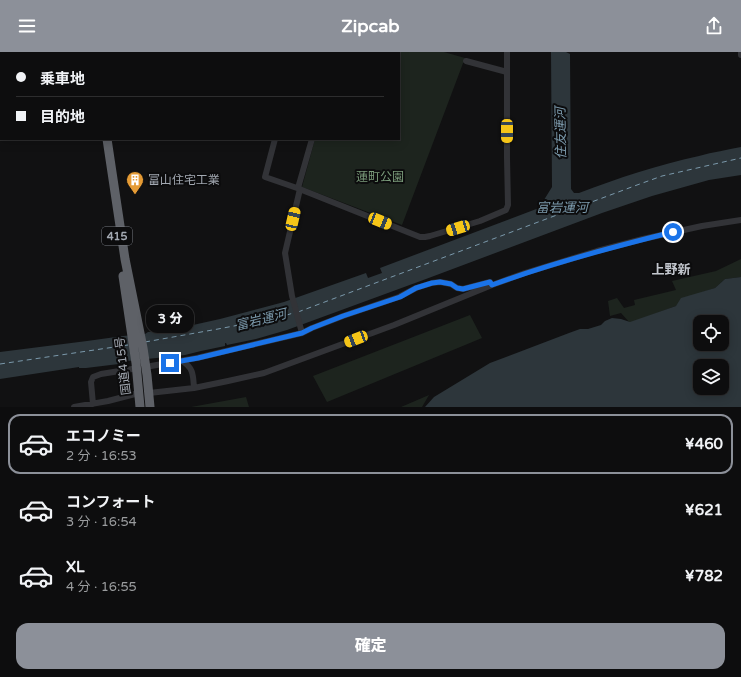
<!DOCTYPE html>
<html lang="ja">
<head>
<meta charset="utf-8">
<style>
  :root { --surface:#0d0d0e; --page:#161617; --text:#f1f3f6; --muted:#9a9c9e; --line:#2d2d2e; --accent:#8c9099 }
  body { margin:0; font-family:"Varela Round","Noto Sans JP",sans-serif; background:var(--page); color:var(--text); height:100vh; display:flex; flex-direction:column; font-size:15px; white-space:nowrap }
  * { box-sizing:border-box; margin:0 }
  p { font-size:13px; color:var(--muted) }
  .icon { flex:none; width:22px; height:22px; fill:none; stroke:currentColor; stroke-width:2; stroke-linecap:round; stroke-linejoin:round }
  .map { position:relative; height:355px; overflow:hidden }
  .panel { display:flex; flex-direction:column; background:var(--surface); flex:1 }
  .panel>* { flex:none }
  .banner { position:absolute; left:0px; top:0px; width:400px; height:88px; box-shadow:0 2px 10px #0003,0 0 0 1px var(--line); display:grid; align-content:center; height:88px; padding:0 16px; background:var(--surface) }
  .controls { position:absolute; left:693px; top:263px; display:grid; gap:8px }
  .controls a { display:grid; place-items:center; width:36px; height:36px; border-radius:8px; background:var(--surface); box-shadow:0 2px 10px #0003,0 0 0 1px var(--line); font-size:20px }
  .end { position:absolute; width:18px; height:18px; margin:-9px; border:5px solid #1a73e8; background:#fff; box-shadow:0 0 0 2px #fff }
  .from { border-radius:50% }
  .bubble { position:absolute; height:28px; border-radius:12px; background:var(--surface); box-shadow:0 2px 10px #0003,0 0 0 1px var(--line); font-size:13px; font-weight:800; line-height:28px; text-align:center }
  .car { position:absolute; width:12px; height:24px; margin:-12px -6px; border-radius:5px; box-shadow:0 0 3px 1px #0007; background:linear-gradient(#f5c518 24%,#345 0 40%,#f5c518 0 76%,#345 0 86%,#f5c518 0) }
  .banner b { display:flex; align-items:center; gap:14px; height:38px; font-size:15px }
  .banner b+b { border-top:1px solid var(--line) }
  .banner i { width:10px; height:10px; background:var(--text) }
  ul { padding:7px 0 0; list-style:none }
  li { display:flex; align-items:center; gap:12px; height:60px; margin:0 8px 6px; padding:0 8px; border:2px solid transparent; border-radius:12px }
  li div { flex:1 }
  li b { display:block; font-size:15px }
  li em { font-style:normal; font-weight:800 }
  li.on { border-color:var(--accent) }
  li>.icon { width:36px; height:36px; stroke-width:1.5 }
  .cta { display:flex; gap:8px; margin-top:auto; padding:8px 16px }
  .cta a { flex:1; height:46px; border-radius:12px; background:var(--accent); color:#fff; font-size:16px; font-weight:800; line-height:46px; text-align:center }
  header { display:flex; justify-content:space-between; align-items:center; height:52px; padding:0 16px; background:var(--accent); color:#fff; font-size:18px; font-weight:800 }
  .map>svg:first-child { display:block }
  .green { fill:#1d241e }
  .water { fill:#2d363b; fill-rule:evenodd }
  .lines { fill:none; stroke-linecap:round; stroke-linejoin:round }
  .ferry { stroke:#7b99ab; stroke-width:1; stroke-dasharray:5 4; stroke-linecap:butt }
  .minor { stroke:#323337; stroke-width:6 }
  .highway { stroke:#5e6167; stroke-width:9 }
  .route { stroke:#1a73e8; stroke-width:5 }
  .labels { text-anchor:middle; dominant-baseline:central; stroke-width:4; stroke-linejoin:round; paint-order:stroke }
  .shield { fill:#0c0c0d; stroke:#767a80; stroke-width:1 }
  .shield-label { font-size:11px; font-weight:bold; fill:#a3a9b2 }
  .park-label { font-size:12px; fill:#7b9c7b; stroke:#0c0c0d }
  .poi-label { font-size:12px; fill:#a3a9b2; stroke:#0c0c0d; text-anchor:start }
  .street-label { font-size:12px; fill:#a3a9b2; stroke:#0c0c0d }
  .water-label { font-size:13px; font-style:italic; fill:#7b99ab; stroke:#0c0c0d }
  .neighbourhood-label { font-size:13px; font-weight:bold; fill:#c3c7ce; stroke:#0c0c0d }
</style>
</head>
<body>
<header><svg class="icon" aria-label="menu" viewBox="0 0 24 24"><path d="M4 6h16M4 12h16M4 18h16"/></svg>Zipcab<svg class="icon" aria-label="share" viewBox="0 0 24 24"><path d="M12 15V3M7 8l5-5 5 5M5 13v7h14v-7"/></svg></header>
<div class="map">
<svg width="741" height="355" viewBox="0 0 741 355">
  <rect width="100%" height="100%" fill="#111112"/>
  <path class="green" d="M339,0h105l21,6 -63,167 -100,-38 13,-48h84v-86h-61z
    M741,207v18l-16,2 -10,9 -12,4 -27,14 -46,17 -9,-10 -11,3 -2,-15 9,-3 7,10 11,-3 -1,-5 42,-10 -4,-9 44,-10z
    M470,263l12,23 -155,64 -14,-26z
    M429,343l-7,12h-21z
    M246,345l3,10h-58z"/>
  <path class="water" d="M551,0h15l4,2 1,135 3,4h5c39,-15 79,-28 120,-37 14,-4 28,-6 42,-9v28l-32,5 -57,16 -50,17 -176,66 -139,51 -31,9 -29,6 -1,-2h-1v3l-24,5 -16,4 -57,6 -1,2 -41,5h-7v-1l-79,12v-27l87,-11 36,-5 22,-2 3,-2 45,-7 27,-6 64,-17 82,-29 2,5 14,-5 -2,-5 159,-60 13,-21z
    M741,225v130h-316l9,-10 56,-34 79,-30 11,-4h8l13,-4 4,-4 7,-3 9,1 9,3 46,-16 5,-8 34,-10 10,-9zM700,270h22v22h-22zM700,314h22v22h-22z"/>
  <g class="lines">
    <path class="ferry" d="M298,260l339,-127 25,-9 79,-18
      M145,290l73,-13 63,-12 12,-4
      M0,312l128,-19"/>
    <path class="minor" d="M741,0v3
      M297,1l1,-1
      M336,1v-1
      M466,9l41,11
      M275,87l-10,38 32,11 123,49h5l5,-1 50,-15 26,-11 2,-5 -1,-47v-106
      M298,136l14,-49
      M300,137l-15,64 7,43 10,37
      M182,309c12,7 11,15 12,27
      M151,314l46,-8 105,-25 10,-5 31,-12 56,-19 17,-9 16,-5 8,-1 11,2 6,4 6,1 27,-7
      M149,341l45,-5 34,-7 36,-8 130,-48 98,-40 33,-12 72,-22 46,-12 59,-13 39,-6
      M93,352l-2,-22 2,-5 8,-3 31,-5
      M74,355l34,-6 31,-8"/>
    <path class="highway" d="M94,0v1
      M107,87l18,120 18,89 4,27 3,32
      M123,224l13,87 4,44"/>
  </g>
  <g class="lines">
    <path class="route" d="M170,311l28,-5 104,-25 10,-5 31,-12 57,-19 16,-9 16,-5 8,-1 11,2 6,4 6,1 27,-7 2,3c60,-22 120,-38 181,-53"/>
  </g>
  <defs>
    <symbol id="building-pin" viewBox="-11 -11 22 30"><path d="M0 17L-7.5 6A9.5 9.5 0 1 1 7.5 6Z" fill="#e59b35" stroke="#0c0c0d"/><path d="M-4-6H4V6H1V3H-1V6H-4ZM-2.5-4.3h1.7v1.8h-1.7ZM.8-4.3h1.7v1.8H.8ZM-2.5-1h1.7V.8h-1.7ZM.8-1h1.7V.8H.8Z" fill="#fff"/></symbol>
  </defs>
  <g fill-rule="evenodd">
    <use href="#building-pin" x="125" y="118" width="20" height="27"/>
  </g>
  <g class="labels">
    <rect class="shield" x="102" y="175" width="30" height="18" rx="3"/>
    <g class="shield-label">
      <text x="117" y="184">415</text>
    </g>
    <g class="park-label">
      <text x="380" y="125">蓮町公園</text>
    </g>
    <g class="poi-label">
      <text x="148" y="128">富山住宅工業</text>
    </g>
    <g class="street-label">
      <text transform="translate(123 314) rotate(-97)">国道415号</text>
    </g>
    <g class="water-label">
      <text transform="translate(561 81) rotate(-91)">住友運河</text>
      <text x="562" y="156">富岩運河</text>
      <text transform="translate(261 268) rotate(-14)">富岩運河</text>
    </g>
    <g class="neighbourhood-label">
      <text x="671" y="218">上野新</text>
    </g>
  </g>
</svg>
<div class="controls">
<a><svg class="icon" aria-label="locate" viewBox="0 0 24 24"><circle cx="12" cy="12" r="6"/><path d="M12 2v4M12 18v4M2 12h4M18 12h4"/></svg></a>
<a><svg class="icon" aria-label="layers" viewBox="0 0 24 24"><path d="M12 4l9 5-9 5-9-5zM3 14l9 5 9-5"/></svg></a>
</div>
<i class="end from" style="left:673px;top:180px"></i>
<i class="end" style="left:170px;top:311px"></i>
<div class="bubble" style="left:146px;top:253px;width:48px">3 分</div>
<i class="car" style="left:507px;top:79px;rotate:180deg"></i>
<i class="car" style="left:293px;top:167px;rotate:13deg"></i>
<i class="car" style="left:380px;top:169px;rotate:112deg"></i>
<i class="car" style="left:458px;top:176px;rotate:253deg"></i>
<i class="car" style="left:356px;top:287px;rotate:249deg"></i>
<div class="banner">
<b><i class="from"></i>乗車地</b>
<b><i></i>目的地</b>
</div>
</div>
<section class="panel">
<ul>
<li class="on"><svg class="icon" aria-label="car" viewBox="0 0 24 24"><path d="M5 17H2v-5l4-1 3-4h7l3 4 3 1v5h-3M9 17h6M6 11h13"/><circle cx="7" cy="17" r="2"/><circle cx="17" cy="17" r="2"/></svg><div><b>エコノミー</b><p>2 分 · 16:53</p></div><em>¥460</em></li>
<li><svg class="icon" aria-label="car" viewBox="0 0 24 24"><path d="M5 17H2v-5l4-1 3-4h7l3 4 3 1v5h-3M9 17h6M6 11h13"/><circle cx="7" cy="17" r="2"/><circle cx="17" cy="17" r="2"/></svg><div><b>コンフォート</b><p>3 分 · 16:54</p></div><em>¥621</em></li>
<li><svg class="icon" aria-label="car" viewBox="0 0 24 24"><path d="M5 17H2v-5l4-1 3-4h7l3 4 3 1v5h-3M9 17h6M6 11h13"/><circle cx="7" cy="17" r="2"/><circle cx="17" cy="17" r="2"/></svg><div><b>XL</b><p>4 分 · 16:55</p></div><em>¥782</em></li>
</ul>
<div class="cta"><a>確定</a></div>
</section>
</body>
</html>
